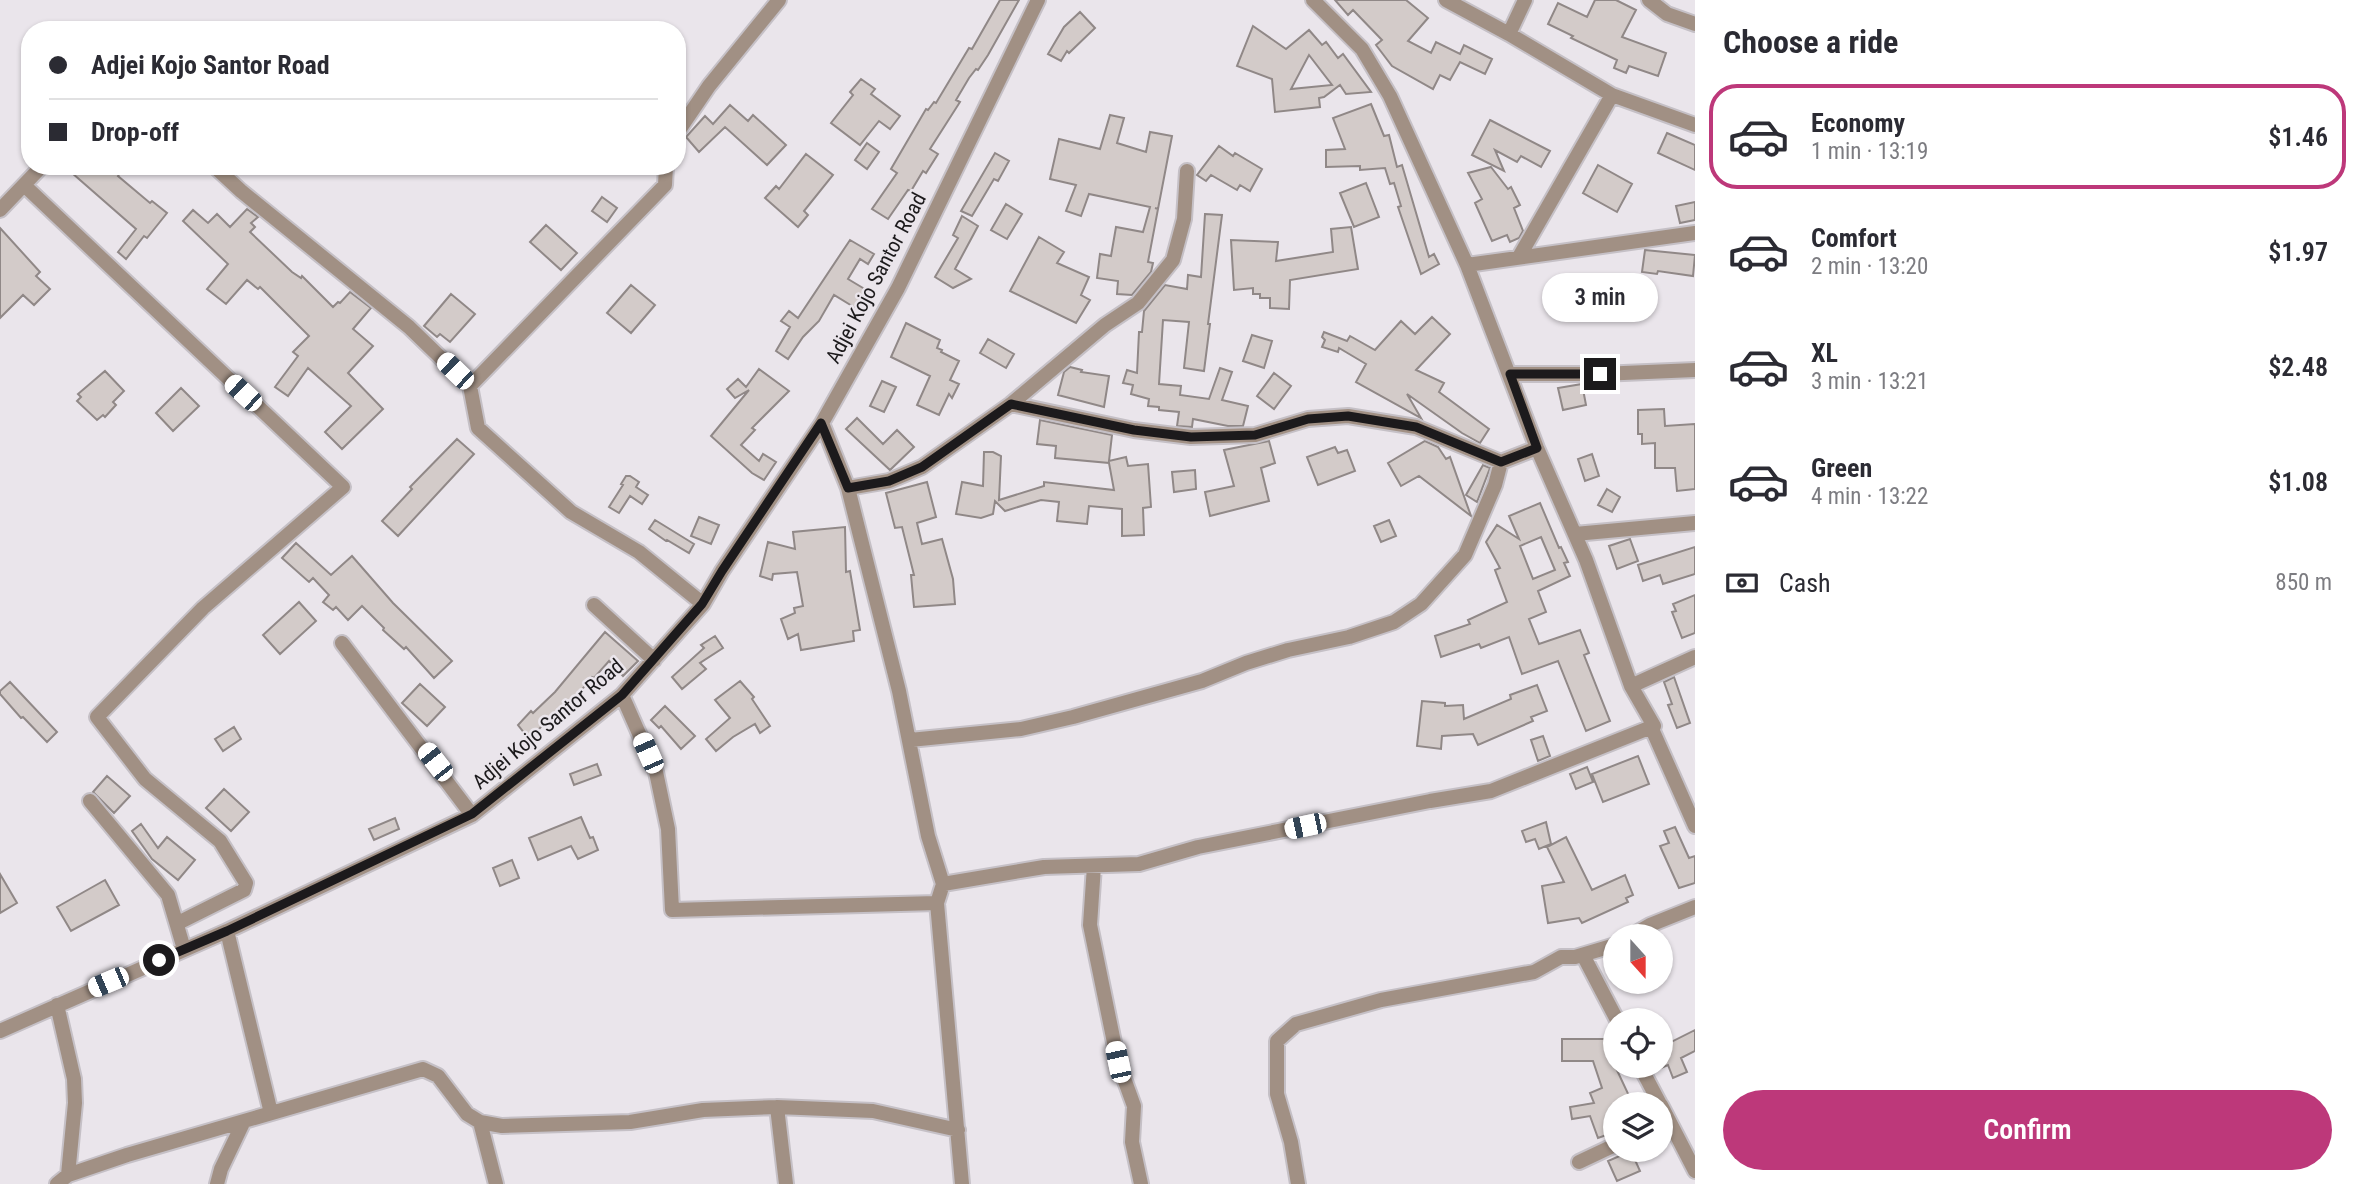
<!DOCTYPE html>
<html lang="en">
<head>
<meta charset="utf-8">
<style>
  :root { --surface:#fff; --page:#f2f2f3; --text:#2b2b33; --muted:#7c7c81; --line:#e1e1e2; --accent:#bd387a }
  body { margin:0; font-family:"Roboto Condensed",sans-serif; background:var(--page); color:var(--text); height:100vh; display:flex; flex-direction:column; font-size:26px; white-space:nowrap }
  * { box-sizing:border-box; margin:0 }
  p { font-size:23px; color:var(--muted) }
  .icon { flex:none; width:38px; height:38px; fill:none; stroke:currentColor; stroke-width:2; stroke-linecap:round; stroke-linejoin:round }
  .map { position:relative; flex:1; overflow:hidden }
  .panel { display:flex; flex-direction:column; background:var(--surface); width:665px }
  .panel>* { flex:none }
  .top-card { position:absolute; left:21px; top:21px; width:665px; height:154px; border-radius:28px; box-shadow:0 2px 5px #0004; display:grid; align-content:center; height:154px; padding:0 28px; background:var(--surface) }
  .needle { width:46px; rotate:159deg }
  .controls { position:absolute; left:1603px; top:924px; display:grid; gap:14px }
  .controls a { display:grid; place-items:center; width:70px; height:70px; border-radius:50%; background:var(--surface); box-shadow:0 2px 5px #0004; font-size:35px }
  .end { position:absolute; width:32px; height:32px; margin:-16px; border:9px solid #1c1a1c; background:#fff; box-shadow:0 0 0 4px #fff }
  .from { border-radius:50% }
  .bubble { position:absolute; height:49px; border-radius:24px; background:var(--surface); box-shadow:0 2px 5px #0004; font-size:23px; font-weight:600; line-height:49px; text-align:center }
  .car { position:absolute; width:21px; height:42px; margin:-21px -10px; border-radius:9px; box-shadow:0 0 5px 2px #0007; background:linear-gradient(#fff 24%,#345 0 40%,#fff 0 76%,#345 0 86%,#fff 0) }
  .top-card b { display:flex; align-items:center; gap:24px; height:66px; font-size:26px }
  .top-card b+b { border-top:2px solid var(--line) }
  .top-card i { width:18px; height:18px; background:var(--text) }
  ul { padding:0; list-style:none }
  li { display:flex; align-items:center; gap:21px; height:105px; margin:0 14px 10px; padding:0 14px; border:4px solid transparent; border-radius:28px }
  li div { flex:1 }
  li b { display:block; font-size:26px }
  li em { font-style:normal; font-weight:600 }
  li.current { border-color:var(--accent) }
  li>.icon { width:63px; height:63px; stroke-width:1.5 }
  h2 { padding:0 28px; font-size:32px; line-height:84px }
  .pay { display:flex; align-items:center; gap:18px; height:77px; padding:0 28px; font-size:26px }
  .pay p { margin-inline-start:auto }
  .action { display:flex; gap:14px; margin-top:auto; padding:14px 28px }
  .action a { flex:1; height:80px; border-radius:42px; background:var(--accent); color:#fff; font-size:28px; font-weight:600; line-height:80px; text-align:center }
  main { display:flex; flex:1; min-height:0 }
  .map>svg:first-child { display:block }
  .building { fill:#d3cbc9; stroke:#908887; stroke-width:2; fill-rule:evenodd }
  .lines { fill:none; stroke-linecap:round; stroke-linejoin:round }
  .minor-casing { stroke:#c5c0c6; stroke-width:18 }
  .minor { stroke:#a19084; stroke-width:14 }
  .route { stroke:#1c1a1c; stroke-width:9 }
  .labels { text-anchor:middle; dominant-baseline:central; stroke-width:5; stroke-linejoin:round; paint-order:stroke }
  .street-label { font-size:21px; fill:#1c1a1c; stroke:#eae5eb }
</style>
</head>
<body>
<main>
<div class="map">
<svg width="1695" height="1184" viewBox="0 0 1695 1184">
  <rect width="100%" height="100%" fill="#eae5eb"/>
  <path class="building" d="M1000,0h19l-31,55 -10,15 -2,-1 -7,9 -13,22 4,2 -30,47 8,5 -12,19 -3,-2 -12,20 -3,-1 -20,29 -16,-10 25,-36 -6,-4 35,-60 2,1 6,-8 2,1 33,-55 3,1z
    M1335,0h71l22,18 -20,23 23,12 5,-11 24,12 4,-9 28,14 -7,15 -25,-12 -10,18 -10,-5 -7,14 -41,-23 -16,-21 6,-5 -29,-30 -5,5z
    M1595,0h21l20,10 -14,27 44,16 -8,23 -29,-10 -3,7 -12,-5 3,-8 -46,-22 2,-2 -25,-12 10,-21 29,14z
    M1080,12l15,16 -26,25 -2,-2 -6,10 -13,-7 16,-27z
    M1253,26l33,23 23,-19 13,15 4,-3 12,16 5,-4 28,38 -25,2 -6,-9 -16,12 -5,1 1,9 -45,5 -3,-33 -35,-13zM1309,55l23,30 -41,4z
    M861,79l14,10 -4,5 29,22 -10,13 -11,-8 -19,24 -29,-22 22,-28 -3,-3z
    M1371,104l13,32 5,-1 8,32 5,-2 27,92 5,-3 5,10 -18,10 -23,-67 3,-1 -7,-23 -4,1 -5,-16 -25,2v-4l-34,1v-17l19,-1 -12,-31z
    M730,105l18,16 5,-6 33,30 -19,20 -42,-38 -26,25 -13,-15 19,-21 8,8z
    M1110,115l14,3 -7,25 29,9 4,-20 22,4 -14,73 -3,-1 3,1 -10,53 5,1 -2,9 -19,23 -15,-1 1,-13 -21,-3 3,-24 11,2 5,-29 27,5 7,-25 -61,-13 -8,22 -15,-5 10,-26 -26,-6 9,-40 41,10z
    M1490,120l60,31 -9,16 -20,-11 -4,6 -22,-12 9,21 -32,-16z
    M1667,133l28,12v25l-37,-17z
    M867,143l12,9 -12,17 -12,-9z
    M1219,146l14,10 2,-3 27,16 -12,22 -10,-6 -3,5 -26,-15 -5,6 -9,-6z
    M995,153l14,8 -11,20 -4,-2 -22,37 -11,-5z
    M806,154l27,21 -29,36 4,4 -10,12 -33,-29 11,-12 3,3z
    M1598,165l34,19 -15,28 -34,-19z
    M64,166h62l-8,10 32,27 2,-2 15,12 -20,25 -3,-2 -18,23 -8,-7 18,-23z
    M1491,167l17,22 3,-2 9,18 -6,3 9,23 -4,7 -9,4 -3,-7 -15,6 -17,-38 7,-4 -14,-26z
    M1366,183l13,34 -25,10 -14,-34z
    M602,197l15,11 -10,14 -15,-11z
    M1695,202v18l-15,3 -4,-17z
    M1006,204l16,10 -15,25 -16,-9z
    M247,209l11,8 -7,6 4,4 -5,5 42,40 9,6 1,-2 31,31 5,-5 2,1 10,-11 21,16 -18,21 20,17 -25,27 35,36 -41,40 -17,-17 26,-26 -43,-38 -20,28 -13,-9 23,-31 -5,-4 16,-16 -49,-49 -2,2 -11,-9 -21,24 -19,-15 21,-25 -45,-43 10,-11 15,13 9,-9 13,13z
    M1205,214l17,1 -14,109h2l-6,47 -20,-3 5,-46 -26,-2 -4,64 22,2 -1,9 29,4 11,-31 12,4 -10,28 26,6 -5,20h-15l-35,-7 -1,8 -15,-1 2,-14 -20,-2v-3l-11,-1 1,-7 -18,-5 2,-9 -10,-2 4,-13 10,3 2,-41h3l2,-21 21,-26 22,4 1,-14 13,2z
    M962,216l16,10 -23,43 16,10 -18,9 -18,-11 23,-39 -5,-3z
    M546,225l31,28 -16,17 -31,-28z
    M1351,227l7,42 -68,11 -1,29 -19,-1v-10h-10v-4h-7v-6l-19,2 -3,-50 47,2 -2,19 57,-9 -2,-23z
    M0,228l40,44 -4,4 14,13 -16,16 -11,-10 -23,23z
    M1039,237l25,15 -7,11 32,14 -8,18 9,5 -14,23 -66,-32z
    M850,240l24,14 -6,10 -8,-5 -12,20 20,12 -11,18 -23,-14 -15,26 -16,16 -15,22 -12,-8 14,-24 -9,-6 8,-10 9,7z
    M1645,250l50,5 -2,21 -35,-5 -1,3 -15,-2z
    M631,285l24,20 -24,28 -24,-20z
    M451,294l24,20 -25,28 -10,-8 -3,3 -13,-11z
    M1432,317l18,17 -34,36 28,13 -5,9 50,37 -9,14 -18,-10 -55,-39 14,24 -65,-36 10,-18 -27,-16 -1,4 -16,-5 3,-7 -3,-3 2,-5 23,9 3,-5 25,14 26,-29 14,13z
    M906,323l34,17 -3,8 5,2 -1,2 18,9 -9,19 9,4 -7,14 -3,-4 -10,21 -22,-10 13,-29 -39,-19z
    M1252,335l20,6 -8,27 -21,-7z
    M988,339l26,15 -8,14 -26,-15z
    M1070,367l12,3 -1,2 28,4 -5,31 -46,-12 6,-23z
    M759,369l30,22 -37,37 3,2 -14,15 18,16 4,-7 13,8 -12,18 -12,-7 -41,-37 38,-46 -14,8 -8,-9 11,-10 8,8z
    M105,371l19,20 -11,11 3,3 -11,12 -2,-2 -6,5 -20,-19 4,-4 -3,-3z
    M1274,373l17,13 -17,23 -17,-13z
    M882,381l14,6 -12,25 -14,-6z
    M1582,384l4,21 -23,5 -5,-22z
    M181,388l18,18 -26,25 -17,-18z
    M1664,409l1,17 30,-2v65l-18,2 -2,-23h-20v-25l-13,1v-10h-4v-24z
    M857,418l26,26 14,-14 17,17 -24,23 -44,-41z
    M1040,420l72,15 -3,26 17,-4 2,9 20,-2 3,43 -8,1 1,27 -22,1v-27l-33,-3 -2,18 -30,-3 2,-19 -18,-2 -36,11 -10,-10 -2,13 -12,4 -25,-4 6,-32 21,4 1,-34h9l8,4 -2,44 45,-14v-4l70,8 -5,-27 -54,-5 1,-12 -19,-2z
    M457,439l17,15 -76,82 -16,-15 30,-32 -2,-2z
    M1269,441l6,22 -14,5 8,33 -59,15 -5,-24 29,-6 -10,-36z
    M1425,441l13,6 8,12 4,-2 21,59 -52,-40 -18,10 -13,-23z
    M1335,447l3,6 9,-3 8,21 -37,14 -11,-28z
    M1592,454l7,22 -14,5 -7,-22z
    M1483,465l7,3 -13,34 -11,-7z
    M1195,470l1,19 -22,3 -2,-20z
    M626,476h4l9,6 -3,5 12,8 -6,9 -12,-8 -11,17 -10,-6 14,-22 -2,-1z
    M927,482l9,35 -19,6 5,21 20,-5 11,40 2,25 -41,3 -3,-32h3l-12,-48 -7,1 -9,-35z
    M1607,489l13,8 -8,15 -14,-7z
    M1540,503l19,45 2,-1 7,15 -4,1 6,13 -32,15 8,21 -17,7 10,25 41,-14 9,23 -5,2 26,66 -24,10 -28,-70 -36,13 -13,-37 -28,11 -2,-4 -38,13 -6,-21 35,-12 -2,-4 39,-18 -12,-32 5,-2 -14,-26 11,-17 22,14 -10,-23zM1541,537l14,33 -22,9 -13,-33z
    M699,517l20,8 -8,19 -20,-8z
    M655,520l39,24 -5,9 -22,-13 -1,1 -17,-12z
    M1389,520l7,16 -15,6 -7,-16z
    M845,527l1,45 4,-1 10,59 -7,1 1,10 -53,9 -3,-16 -10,5 -7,-20 14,-6 -1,-5 9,-2 -6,-34 -24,2 -1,6 -12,-4 8,-34 27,7 -2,-17z
    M1630,539l8,22 -21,8 -8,-23z
    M296,543l35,32 21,-19 41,47 59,58 -18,17 -28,-31 -2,2 -21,-19 1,-2 -22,-22 -14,14 -12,-13 -3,3 -10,-8 6,-7 -16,-17 -4,4 -27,-24z
    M1695,547v27l-32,10 -3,-9 -17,6 -5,-16z
    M1695,595v38l-13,5 -10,-26 4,-1 -3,-7z
    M299,602l17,19 -36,33 -17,-19z
    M605,632l33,29 -15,15 -14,-15 -15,17 -2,-1 -28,35 -4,-4 -31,31 -11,-14 13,-14 2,2 22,-21z
    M715,636l8,12 -23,15 6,6 -24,20 -10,-12 32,-29 -3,-3z
    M1674,677l16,46 -13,5 -9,-23 4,-1 -8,-22z
    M740,681l14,16 -2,2 18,27 -10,7 -5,-9 -22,13 -17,14 -10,-12 24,-21 -15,-18z
    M10,682l47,50 -10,10 -24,-25 -2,1 -21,-24v-3z
    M420,684l25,23 -18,19 -25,-23z
    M1537,685l10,26 -16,6 2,4 -55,24 -5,-11 -31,2 -1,13 -24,-3 5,-45 23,2v3l18,-1 1,14 47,-20 -1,-4z
    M665,706l30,30 -14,13 -20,-23 -2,2 -8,-8z
    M234,727l7,12 -18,12 -8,-12z
    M1543,736l7,20 -12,5 -7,-21z
    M1638,756l11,28 -46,18 -11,-28z
    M597,764l4,11 -27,10 -4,-11z
    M1587,767l6,15 -17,7 -6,-15z
    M107,776l23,20 -16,17 -21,-21z
    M224,789l25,23 -18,19 -25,-23z
    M581,817l9,21 3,-1 5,13 -20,9 -7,-13 -33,14 -9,-22z
    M395,818l4,11 -25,11 -5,-11z
    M1546,822l5,22 -12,5 -4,-10 -9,3 -4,-11z
    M141,824l17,24 9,-11 28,23 -17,20 -26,-21 -20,-28z
    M1675,827l14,31 6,-2v27l-16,5 -19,-42 9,-3 -5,-12z
    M1566,837l26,53 33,-15 8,20 -7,3 2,4 -46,21 -3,-5 -31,5 -6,-37 22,-4 -17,-35z
    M512,860l7,18 -19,8 -7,-18z
    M0,874l17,29 -17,10z
    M105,880l14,25 -48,26 -14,-24z
    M1695,1030v21l-14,7 6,14 -14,6 -5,-13 -7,3v-21z
    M1562,1039h44l4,10 5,-2v19l16,34 -16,4v28l-17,6 -8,-22 -18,3 -2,-12 24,-4 -4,-10 12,-5 -9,-27h-31z
    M1631,1151l9,20 -23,10 -9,-20z"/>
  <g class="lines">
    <defs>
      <path id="minor" d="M1313,0l49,49 28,47 77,169 70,183 49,112 45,126 23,40 -2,3 43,97
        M1446,0l63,34 103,61 83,30
        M1649,0l18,14 28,10
        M1509,34l16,-34
        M677,133l32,-47 70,-86
        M214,166l27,25 168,136 61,59 8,42 93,84 68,40 64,52
        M24,185l319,302 -140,121 -106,109 48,62 75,62 26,42 -2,7 -66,33
        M0,210l42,-44
        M1519,257l93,-162
        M1467,265l228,-32
        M1510,374h90l95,-4
        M470,386l195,-201 1,-19
        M1011,404l123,26 57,7 64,-2 53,-16 40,-3 68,11 85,35
        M822,423l26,65 51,203 29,145 15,48 -6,19 25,281
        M848,488l41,-7 33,-14 89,-63 94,-79 33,-22 35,-43 11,-41 3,-48
        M1575,534l120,-11
        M594,605l60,55
        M342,643l130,172
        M1631,686l64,-29
        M622,695l34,77 12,57 4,81 265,-7
        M910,740l111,-11 52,-12 129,-36 44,-18 42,-13 61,-13 45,-15 27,-18 44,-49 30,-70 6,-23 36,-14
        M90,801l78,94 16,54
        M1094,866l-4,59 28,137 16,44 -2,36 9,42
        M943,884l101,-17 95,-3 59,-17 232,-46 61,-10 163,-65
        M227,931l44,182
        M1631,936l19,-11 45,-18
        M1583,955l34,65
        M57,1005l17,74 1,24 -7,72
        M0,1031l227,-100 245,-116 150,-120 81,-91 19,-33 100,-148 76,-135 140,-288
        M1640,1066l20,38
        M1661,1105l34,66
        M777,1107l9,77
        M480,1122l16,62
        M1579,1162l36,-17
        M57,1184l11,-9 59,-20 296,-86 15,7 29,38 13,8 22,4 128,-4 73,-12 74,-3 96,4 85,19
        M217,1184l4,-15 23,-48
        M1298,1184l-7,-42 -14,-48v-53l19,-17 85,-24 153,-28 27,-15h14l40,-12"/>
    </defs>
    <use href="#minor" class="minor-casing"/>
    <use href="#minor" class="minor"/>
  </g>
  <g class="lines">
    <path class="route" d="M159,960l68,-29 245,-117 150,-119 80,-91 20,-33 99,-148 27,65 41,-7 33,-14 89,-63 123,26 57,7 64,-2 53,-16 40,-3 68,11 85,35 36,-14 -27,-74h90"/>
  </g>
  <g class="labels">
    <g class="street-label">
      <text transform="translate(876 278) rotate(-62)">Adjei Kojo Santor Road</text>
      <text transform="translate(548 724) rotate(-40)">Adjei Kojo Santor Road</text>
    </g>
  </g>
</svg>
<div class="controls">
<a><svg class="needle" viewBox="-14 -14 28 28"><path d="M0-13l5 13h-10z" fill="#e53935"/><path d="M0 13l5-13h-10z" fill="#7c7c81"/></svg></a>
<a><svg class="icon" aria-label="locate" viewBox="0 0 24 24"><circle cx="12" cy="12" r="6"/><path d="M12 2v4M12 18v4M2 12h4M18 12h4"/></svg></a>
<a><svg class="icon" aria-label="layers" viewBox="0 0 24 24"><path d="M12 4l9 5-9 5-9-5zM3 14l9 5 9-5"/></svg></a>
</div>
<i class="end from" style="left:159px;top:960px"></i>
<i class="end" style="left:1600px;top:374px"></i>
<div class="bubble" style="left:1542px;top:273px;width:116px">3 min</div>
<i class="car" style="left:455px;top:371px;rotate:314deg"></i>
<i class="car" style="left:243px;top:393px;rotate:313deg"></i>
<i class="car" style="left:648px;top:753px;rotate:336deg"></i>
<i class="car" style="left:435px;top:762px;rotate:322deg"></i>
<i class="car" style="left:1305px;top:826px;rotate:258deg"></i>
<i class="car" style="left:108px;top:982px;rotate:247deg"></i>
<i class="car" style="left:1118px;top:1062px;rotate:348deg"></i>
<div class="top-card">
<b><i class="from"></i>Adjei Kojo Santor Road</b>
<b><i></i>Drop-off</b>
</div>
</div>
<section class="panel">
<h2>Choose a ride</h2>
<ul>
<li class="current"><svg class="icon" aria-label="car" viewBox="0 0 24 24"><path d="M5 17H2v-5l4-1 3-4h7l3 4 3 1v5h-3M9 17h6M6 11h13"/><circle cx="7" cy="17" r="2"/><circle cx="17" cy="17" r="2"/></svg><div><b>Economy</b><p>1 min · 13:19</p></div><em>$1.46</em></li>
<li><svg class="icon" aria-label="car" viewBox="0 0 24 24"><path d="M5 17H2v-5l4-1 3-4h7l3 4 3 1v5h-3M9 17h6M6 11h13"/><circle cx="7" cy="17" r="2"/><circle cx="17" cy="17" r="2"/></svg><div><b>Comfort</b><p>2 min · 13:20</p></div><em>$1.97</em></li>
<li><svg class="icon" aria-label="car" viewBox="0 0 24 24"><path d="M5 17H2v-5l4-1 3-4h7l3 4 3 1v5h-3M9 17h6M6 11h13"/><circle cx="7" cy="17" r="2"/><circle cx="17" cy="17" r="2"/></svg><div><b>XL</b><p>3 min · 13:21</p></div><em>$2.48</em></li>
<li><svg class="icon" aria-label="car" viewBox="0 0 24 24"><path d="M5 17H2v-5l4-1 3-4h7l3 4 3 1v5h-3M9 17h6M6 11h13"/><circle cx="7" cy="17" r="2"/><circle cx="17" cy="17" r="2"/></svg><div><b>Green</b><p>4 min · 13:22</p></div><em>$1.08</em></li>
</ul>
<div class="pay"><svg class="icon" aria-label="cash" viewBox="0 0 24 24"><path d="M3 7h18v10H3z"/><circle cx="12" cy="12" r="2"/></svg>Cash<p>850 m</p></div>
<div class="action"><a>Confirm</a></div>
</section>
</main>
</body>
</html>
